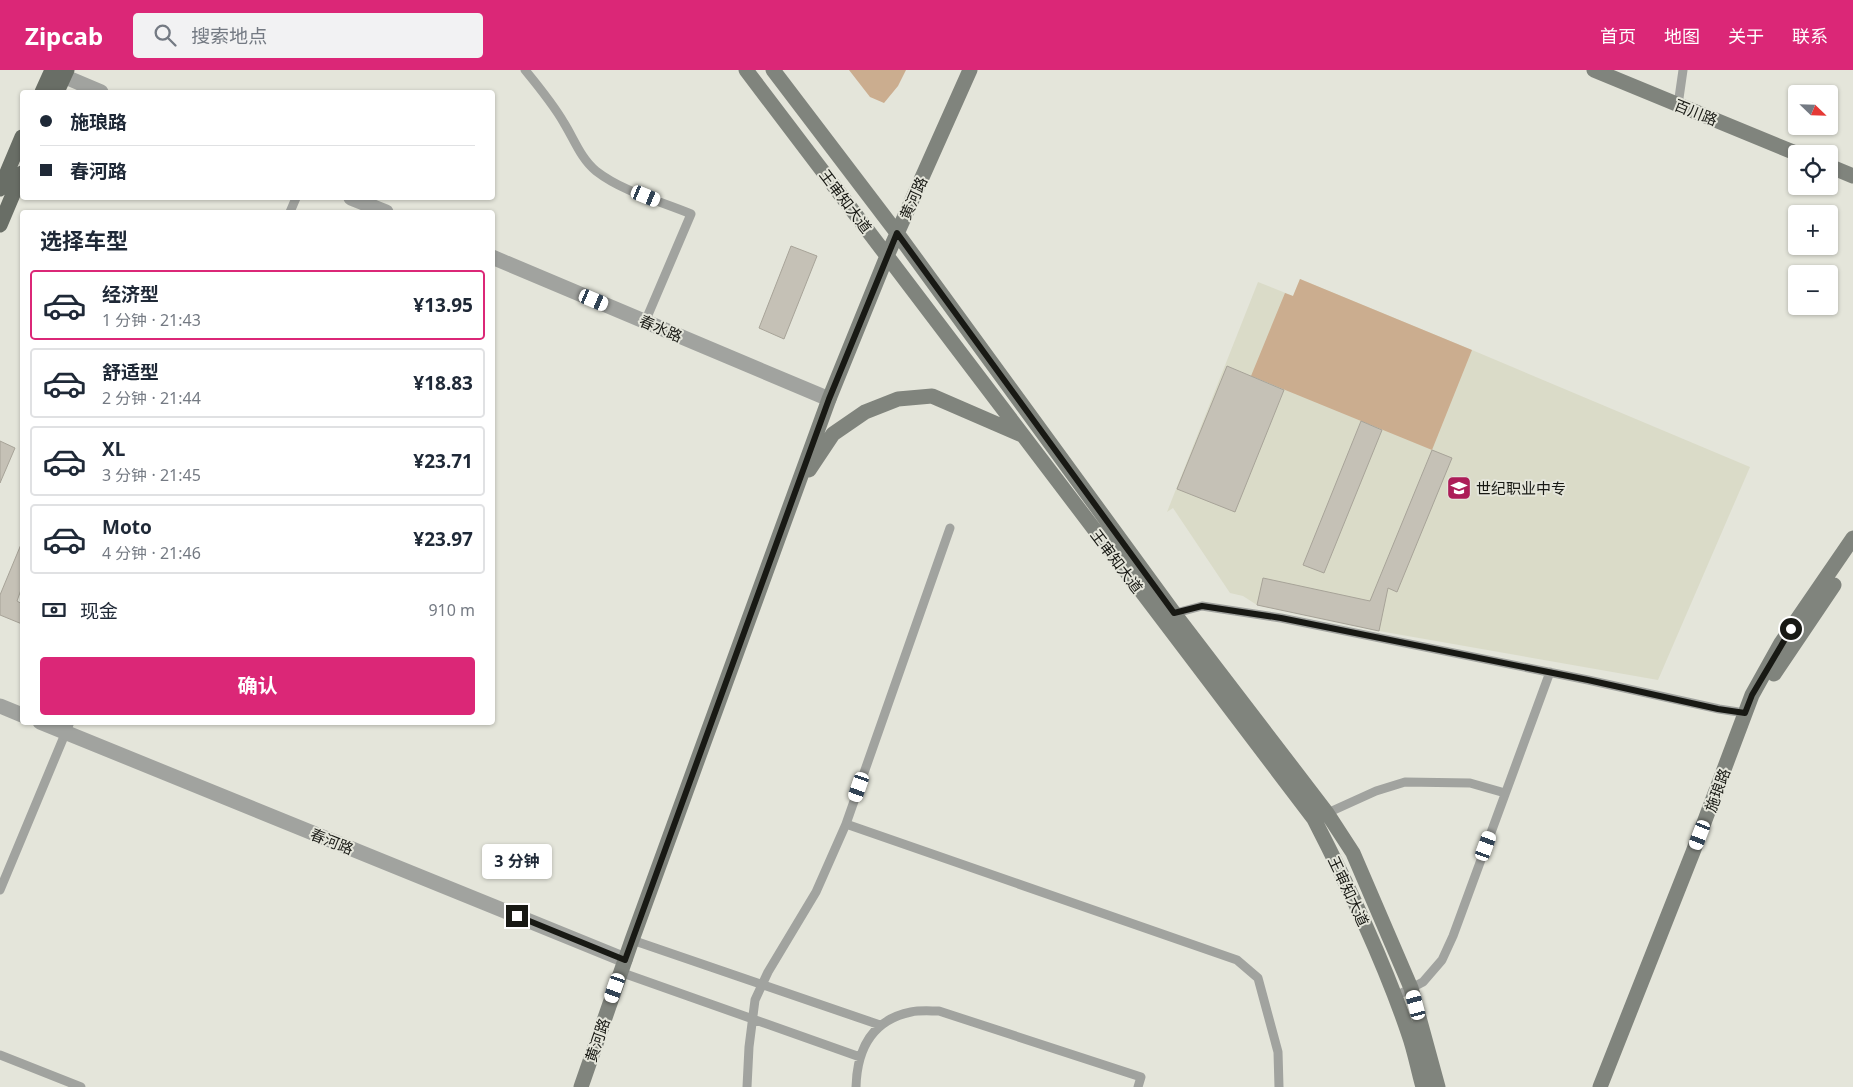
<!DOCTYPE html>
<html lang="zh">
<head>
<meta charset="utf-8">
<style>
  :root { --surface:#fff; --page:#f2f2f3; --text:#1f2937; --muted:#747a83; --line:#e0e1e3; --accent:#db2777 }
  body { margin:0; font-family:"Noto Sans","Noto Sans SC",sans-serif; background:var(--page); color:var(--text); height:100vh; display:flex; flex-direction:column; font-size:19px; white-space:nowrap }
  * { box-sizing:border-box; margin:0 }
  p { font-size:16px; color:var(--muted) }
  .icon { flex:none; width:28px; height:28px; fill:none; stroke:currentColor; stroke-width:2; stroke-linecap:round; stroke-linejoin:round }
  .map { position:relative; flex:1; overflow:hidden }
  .side { position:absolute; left:20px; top:140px; width:475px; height:515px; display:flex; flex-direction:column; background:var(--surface); border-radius:5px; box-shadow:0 1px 4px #0004 }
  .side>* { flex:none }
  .banner { position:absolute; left:20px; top:20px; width:475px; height:110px; border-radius:5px; box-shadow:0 1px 4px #0004; display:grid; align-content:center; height:110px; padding:0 20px; background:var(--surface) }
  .needle { width:32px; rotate:113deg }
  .controls { position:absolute; left:1788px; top:15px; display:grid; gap:10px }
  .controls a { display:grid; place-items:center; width:50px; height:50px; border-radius:5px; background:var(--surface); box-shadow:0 1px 4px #0004; font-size:25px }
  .end { position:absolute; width:22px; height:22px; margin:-11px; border:6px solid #181914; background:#fff; box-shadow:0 0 0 2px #fff }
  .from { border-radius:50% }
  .bubble { position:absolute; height:35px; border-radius:5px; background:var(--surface); box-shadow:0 1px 4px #0004; font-size:16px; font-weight:700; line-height:35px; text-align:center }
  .car { position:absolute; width:15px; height:30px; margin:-15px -8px; border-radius:6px; box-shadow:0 0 4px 1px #0007; background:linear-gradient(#fff 24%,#345 0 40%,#fff 0 76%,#345 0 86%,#fff 0) }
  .banner b { display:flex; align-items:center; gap:18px; height:48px; font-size:19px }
  .banner b+b { border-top:1px solid var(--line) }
  .banner i { width:12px; height:12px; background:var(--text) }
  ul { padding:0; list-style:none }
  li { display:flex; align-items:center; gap:15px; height:70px; margin:0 10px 8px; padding:0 10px; border:2px solid var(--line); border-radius:5px }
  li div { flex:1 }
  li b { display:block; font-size:19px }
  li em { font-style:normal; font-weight:700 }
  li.current { border-color:var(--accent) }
  li>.icon { width:45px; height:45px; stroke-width:1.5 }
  h2 { padding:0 20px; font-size:22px; line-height:60px }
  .pay { display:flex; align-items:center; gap:12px; height:55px; padding:0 20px; font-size:19px }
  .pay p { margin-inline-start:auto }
  .primary-button { display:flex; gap:10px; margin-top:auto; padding:10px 20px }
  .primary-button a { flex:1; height:58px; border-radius:5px; background:var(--accent); color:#fff; font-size:20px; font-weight:700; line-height:58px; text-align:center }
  header { display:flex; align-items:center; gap:30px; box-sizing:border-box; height:70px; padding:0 25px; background:var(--accent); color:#fff }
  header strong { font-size:24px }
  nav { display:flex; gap:28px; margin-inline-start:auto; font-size:18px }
  .search { width:350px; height:45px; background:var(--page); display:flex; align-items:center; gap:12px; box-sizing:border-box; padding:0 18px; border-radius:5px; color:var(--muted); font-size:19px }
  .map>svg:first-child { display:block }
  .built { fill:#dadbc8 }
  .grass { fill:#cbad8f }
  .building { fill:#c5c1b6; stroke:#a7a398 }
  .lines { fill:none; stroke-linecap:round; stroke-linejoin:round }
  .lane { stroke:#a1a39f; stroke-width:9 }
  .street { stroke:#a1a39f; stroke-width:15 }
  .secondary { stroke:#80847d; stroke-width:15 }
  .primary { stroke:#696e66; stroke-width:15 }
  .route { stroke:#181914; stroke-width:6 }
  .labels { text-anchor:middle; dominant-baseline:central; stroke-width:4; stroke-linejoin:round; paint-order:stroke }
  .street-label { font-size:15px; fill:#181914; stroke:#e4e5da }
  .poi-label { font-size:15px; fill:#181914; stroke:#e4e5da; text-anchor:start }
</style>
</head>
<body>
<header>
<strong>Zipcab</strong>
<div class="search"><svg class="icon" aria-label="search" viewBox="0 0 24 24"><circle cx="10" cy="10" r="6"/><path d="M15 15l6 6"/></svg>搜索地点</div>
<nav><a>首页</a><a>地图</a><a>关于</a><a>联系</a></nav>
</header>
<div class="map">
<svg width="1853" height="1017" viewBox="0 0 1853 1017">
  <rect width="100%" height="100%" fill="#e4e5da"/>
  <path class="built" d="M1300,209l172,71 278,117 -92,213 -279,-49 -122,-26 -14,-9 -13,-3 -57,-85 -6,4 91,-230 35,14z"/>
  <path class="grass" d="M849,0h57l-8,16 -14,17 -14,-6z
    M1300,209l172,71 -40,100 -181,-74 34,-83 8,3z"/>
  <path class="building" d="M791,176l26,10 -33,83 -25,-11z
    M1227,296l57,24 -49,122 -58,-23z
    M1361,351l21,9 -58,143 -21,-8z
    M0,371l15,7 -15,35z
    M1432,380l20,8 -55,134 -9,-4 -9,43 -122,-26 6,-27 107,23z
    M22,472v45l-5,14 5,3v20l-22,-9v-20z"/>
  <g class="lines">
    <path class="lane" d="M525,0c14,17 28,34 39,53 10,16 17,36 32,48 27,21 64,30 95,43l-46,108
      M1678,35l5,-35
      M290,142l6,-14
      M1172,544l30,-8 79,12 307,62 131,29 26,4
      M1323,745l53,-24 29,-9 65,1 35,10
      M846,754l104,-296
      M0,820l70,-168
      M632,870l248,85
      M620,902l240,85
      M1394,927l29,-15 19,-22 11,-24 97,-264
      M0,985l81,32
      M747,1017l2,-40 6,-47 13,-28 48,-80 30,-68 391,136 21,18 20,74 1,35
      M856,1017c1,-38 16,-67 55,-75 9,-2 19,-1 28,-1l202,66 -3,10"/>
    <path class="street" d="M54,2l47,20
      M351,128l35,14
      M492,187l337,142
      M0,636l22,9
      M40,652l585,238"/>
    <path class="secondary" d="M746,0l568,749c36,70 70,142 95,216 6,17 9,35 14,52
      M773,0l124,163 277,380 153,200 26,40 58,135 27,99
      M1594,0l204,84
      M1829,96l24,10
      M809,400l24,-36 32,-22 33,-13 34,-3 90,39
      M1774,604l60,-89
      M581,1017l51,-147 197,-541 58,-143 83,-186
      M1600,1017l93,-235 59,-157 29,-52 72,-105"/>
    <path class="primary" d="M42,22l10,-22
      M57,22l10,-22
      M0,119l22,-52
      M0,155l22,-52"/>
  </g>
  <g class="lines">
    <path class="route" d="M517,846l108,44 204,-561 68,-166 277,380 28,-7 79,12 307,62 130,29 27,4 7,-18 39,-66"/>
  </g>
  <defs>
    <symbol id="school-square" viewBox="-11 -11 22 22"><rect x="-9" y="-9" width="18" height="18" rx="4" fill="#ac1d58" stroke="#e4e5da"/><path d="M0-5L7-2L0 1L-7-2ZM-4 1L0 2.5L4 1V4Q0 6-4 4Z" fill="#fff"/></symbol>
  </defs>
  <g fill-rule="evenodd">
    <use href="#school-square" x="1445" y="404" width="28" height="28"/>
  </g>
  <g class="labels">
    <g class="street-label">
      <text transform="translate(1696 42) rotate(22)">百川路</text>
      <text transform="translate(913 128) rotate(-66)">黄河路</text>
      <text transform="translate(846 131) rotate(53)">王审知大道</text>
      <text transform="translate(661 258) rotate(23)">春水路</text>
      <text transform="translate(1117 491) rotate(53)">王审知大道</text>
      <text transform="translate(1717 720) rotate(-70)">施琅路</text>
      <text transform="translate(332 771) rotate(22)">春河路</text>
      <text transform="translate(1349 821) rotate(65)">王审知大道</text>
      <text transform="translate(597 970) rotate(-71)">黄河路</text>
    </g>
    <g class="poi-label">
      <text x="1476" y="418">世纪职业中专</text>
    </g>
  </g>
</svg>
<div class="controls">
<a><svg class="needle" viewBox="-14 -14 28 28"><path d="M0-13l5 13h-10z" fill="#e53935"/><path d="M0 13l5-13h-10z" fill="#747a83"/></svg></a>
<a><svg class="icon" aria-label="locate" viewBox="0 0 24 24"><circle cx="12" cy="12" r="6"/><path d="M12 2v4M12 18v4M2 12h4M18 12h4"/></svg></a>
<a>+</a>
<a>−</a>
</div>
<i class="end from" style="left:1791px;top:559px"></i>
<i class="end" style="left:517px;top:846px"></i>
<div class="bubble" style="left:482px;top:774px;width:70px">3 分钟</div>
<i class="car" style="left:646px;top:126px;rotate:112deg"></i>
<i class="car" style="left:594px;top:230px;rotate:113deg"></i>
<i class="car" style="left:859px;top:717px;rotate:199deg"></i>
<i class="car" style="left:1700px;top:765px;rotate:201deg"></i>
<i class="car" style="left:1486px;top:776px;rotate:20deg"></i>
<i class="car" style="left:615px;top:918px;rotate:199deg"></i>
<i class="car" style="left:1416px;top:935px;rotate:345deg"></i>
<div class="banner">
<b><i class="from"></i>施琅路</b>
<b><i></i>春河路</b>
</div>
<section class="side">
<h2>选择车型</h2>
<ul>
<li class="current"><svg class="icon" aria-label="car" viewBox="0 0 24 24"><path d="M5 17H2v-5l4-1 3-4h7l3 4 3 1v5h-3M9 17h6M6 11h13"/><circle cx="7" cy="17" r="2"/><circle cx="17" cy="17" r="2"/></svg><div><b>经济型</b><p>1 分钟 · 21:43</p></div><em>¥13.95</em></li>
<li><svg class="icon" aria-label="car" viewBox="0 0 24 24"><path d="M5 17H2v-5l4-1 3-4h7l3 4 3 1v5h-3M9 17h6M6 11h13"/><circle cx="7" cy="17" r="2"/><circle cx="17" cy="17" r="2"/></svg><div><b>舒适型</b><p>2 分钟 · 21:44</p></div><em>¥18.83</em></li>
<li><svg class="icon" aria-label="car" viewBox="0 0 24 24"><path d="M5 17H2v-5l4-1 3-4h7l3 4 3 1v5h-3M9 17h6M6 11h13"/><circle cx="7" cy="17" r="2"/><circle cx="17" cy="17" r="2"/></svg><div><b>XL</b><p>3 分钟 · 21:45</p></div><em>¥23.71</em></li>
<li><svg class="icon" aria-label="car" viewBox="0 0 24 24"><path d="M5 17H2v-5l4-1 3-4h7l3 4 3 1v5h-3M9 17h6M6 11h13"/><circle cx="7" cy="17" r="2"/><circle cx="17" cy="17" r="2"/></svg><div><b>Moto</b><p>4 分钟 · 21:46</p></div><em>¥23.97</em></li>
</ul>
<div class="pay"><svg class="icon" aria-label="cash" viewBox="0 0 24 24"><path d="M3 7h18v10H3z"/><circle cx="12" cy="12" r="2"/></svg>现金<p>910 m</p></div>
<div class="primary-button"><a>确认</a></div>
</section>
</div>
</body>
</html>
